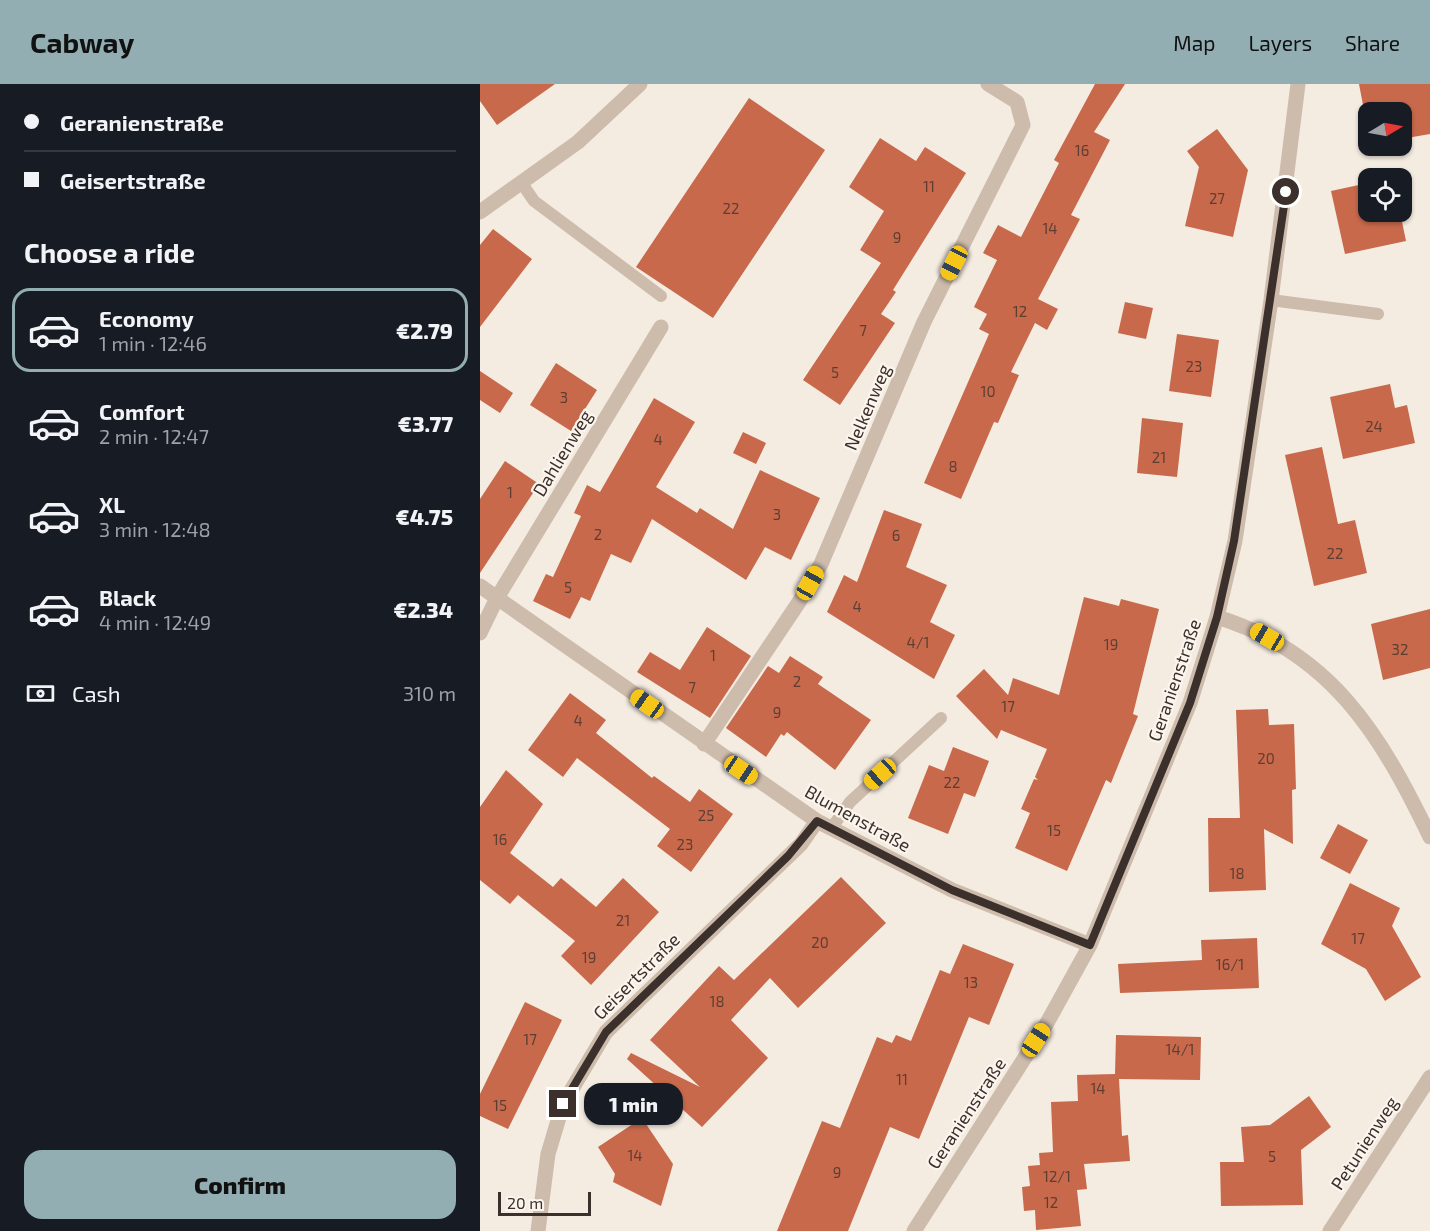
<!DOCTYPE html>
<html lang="en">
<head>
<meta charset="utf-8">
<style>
  :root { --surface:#171b24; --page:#242831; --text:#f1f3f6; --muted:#9ea1a6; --line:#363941; --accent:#92aeb2 }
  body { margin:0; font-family:"Exo 2",sans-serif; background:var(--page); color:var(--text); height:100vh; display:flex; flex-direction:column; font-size:22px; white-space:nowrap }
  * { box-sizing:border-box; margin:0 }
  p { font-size:20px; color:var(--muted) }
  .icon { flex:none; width:33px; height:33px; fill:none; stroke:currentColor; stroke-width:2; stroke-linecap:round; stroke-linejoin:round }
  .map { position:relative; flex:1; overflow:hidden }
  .details { display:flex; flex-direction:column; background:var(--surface); width:480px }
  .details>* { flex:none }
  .top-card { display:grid; align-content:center; height:132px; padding:0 24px; background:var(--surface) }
  .needle { width:39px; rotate:80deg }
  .controls { position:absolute; left:878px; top:18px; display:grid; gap:12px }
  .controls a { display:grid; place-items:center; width:54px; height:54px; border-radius:12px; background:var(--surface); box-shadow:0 2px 4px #0004; font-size:30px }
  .scale { position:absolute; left:18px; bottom:15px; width:93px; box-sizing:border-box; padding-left:6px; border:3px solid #3b302b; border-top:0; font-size:16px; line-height:21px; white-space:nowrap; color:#3b302b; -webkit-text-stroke:4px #fbf5ee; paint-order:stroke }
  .end { position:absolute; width:27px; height:27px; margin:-14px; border:8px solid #3b302b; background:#fff; box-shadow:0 0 0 3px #fff }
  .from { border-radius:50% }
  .bubble { position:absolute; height:42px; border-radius:18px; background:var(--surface); box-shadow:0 2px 4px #0004; font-size:20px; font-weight:800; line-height:42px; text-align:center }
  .car { position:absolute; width:18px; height:36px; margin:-18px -9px; border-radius:8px; box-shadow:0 0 4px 2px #0007; background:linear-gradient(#f5c518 24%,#345 0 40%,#f5c518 0 76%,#345 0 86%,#f5c518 0) }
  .top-card b { display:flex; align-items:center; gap:21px; height:57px; font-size:22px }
  .top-card b+b { border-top:2px solid var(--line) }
  .top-card i { width:15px; height:15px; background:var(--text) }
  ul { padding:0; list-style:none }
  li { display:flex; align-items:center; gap:18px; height:84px; margin:0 12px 9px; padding:0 12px; border:3px solid transparent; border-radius:18px }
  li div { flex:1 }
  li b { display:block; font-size:22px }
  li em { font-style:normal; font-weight:800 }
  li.active { border-color:var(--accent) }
  li>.icon { width:54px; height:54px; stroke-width:1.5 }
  h2 { padding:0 24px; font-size:27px; line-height:72px }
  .pay { display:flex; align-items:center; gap:15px; height:66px; padding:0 24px; font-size:22px }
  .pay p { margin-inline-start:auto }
  .action { display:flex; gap:12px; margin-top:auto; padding:12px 24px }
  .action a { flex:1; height:69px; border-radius:18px; background:var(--accent); color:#111; font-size:24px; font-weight:800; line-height:69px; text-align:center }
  header { display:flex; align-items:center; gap:36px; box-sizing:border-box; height:84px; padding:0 30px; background:var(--accent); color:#111 }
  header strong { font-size:28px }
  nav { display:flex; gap:33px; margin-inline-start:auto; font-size:21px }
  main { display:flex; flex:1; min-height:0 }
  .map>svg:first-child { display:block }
  .building { fill:#c8694b }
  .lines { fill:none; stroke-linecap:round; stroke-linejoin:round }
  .lane { stroke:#cdbbac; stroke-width:12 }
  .street { stroke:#cdbbac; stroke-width:15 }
  .route { stroke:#3b302b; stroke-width:8 }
  .labels { text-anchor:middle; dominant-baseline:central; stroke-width:4.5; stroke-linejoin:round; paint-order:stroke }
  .number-label { font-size:15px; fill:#5e3e33 }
  .street-label { font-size:18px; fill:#3b302b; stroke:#fbf5ee }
</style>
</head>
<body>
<header>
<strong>Cabway</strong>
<nav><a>Map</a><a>Layers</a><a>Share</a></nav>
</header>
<main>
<section class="details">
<div class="top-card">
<b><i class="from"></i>Geranienstraße</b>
<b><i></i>Geisertstraße</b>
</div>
<h2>Choose a ride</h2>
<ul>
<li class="active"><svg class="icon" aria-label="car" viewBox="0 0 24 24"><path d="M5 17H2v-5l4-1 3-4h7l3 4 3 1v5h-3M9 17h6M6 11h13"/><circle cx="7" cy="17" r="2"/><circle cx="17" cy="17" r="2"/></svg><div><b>Economy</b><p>1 min · 12:46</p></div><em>€2.79</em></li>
<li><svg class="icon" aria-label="car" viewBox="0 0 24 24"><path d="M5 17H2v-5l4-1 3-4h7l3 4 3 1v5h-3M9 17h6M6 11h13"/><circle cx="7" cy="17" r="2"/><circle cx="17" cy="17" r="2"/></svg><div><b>Comfort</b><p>2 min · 12:47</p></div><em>€3.77</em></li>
<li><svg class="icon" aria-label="car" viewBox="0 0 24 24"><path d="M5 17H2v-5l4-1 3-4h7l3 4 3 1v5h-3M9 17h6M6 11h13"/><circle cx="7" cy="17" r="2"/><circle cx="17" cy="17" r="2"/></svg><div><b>XL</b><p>3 min · 12:48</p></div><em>€4.75</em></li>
<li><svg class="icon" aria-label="car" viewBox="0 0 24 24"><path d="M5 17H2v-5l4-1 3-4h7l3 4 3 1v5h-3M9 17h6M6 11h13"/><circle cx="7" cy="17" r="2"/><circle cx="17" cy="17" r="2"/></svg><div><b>Black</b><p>4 min · 12:49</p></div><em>€2.34</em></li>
</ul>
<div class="pay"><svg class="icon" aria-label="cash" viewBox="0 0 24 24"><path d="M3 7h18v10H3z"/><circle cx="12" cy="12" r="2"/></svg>Cash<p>310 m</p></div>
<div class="action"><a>Confirm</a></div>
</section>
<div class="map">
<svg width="950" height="1147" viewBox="0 0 950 1147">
  <rect width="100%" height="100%" fill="#f4ebe1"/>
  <path class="building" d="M0,0h75l-58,41 -17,-24z
    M615,0h30l-31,48 16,8 -39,75 9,4 -42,80 20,10 -11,21 -12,-7 -24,49 8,3 -21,48 -4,-1 -33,77 -37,-16 65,-149 -10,-5 8,-15 -13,-7 23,-47 -14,-7 15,-28 23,12 38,-74 -5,-3z
    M879,0h71v50l-29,5v-27h-33v19z
    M269,14l76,52 -112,168 -77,-51z
    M737,45l31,41 -15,67 -48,-11 14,-59 -12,-16z
    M400,54l36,23 9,-14 41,26 -73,117 3,2 -15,22 14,9 -55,82 -37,-25 78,-117 -21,-13 24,-39 -35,-24z
    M888,99v29h32l6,29 -61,13 -14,-63z
    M13,145l39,30 -52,68v-82z
    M645,218l28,6 -7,31 -28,-6z
    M697,250l42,6 -8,57 -42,-6z
    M76,279l41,27 -26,41 -41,-26z
    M0,287l33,22 -13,20 -20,-13z
    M910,300l5,24 12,-3 8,38 -72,16 -13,-62z
    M174,314l41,24 -39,65 41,26 3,-5 33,21 27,-59 60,28 -29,62 -26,-13 -19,33 -94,-61 -21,44 -20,-9 -21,47 -9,-4 -11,22 -37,-18 13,-27 7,3 12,-26 16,-35 -7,-3 13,-28 13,7z
    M662,334l41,5 -6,54 -40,-4z
    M263,348l23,11 -10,21 -23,-11z
    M842,363l16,77 17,-4 12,53 -53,13 -29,-131z
    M25,377l34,23 -59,89v-74z
    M404,426l38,14 -16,43 41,18 -17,37 25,13 -21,44 -107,-67 17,-37 13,7z
    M604,513l35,9 2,-7 38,10 -26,105 5,2 -27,67 -5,-3 -39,91 -52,-23 15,-35 -9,-4 13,-30 4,1 -3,-3 12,-28 -46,-19 -4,9 -41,-43 28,-27 24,26 5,-17 46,17z
    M950,525v59l-47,12 -12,-56z
    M227,543l44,29 -41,62 -73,-46 13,-20 30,18z
    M310,572l33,21 -5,7 53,36 -36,50 -48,-38 -3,4 -3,-2 -15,23 -40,-29 42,-62 11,7z
    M90,609l36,27 -10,13 56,45 2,-2 36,26 9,-13 34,25 -42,58 -34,-26 13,-17 -93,-71 -14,19 -35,-27z
    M788,625l1,16 25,-1 2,65 -4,1 1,54 -29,-15 2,61 -57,2 -1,-74h32l-4,-108z
    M473,663l36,14 -14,36 -11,-4 -16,41 -40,-16 21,-53 15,6z
    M26,686l37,34 -33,49 43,34 8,-9 35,29 27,-29 36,34 -68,73 -30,-29 14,-15 -57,-46 -8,9 -30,-24v-73z
    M858,740l30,16 -18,34 -30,-16z
    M361,793l45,46 -88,85 -28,-30 -39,42 37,38 -66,69 -75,-68 4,-6 69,34 -50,-47 69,-74 15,14z
    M870,799l50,25 -8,18 29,51 -36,24 -19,-32 -45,-25z
    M777,854l2,50 -139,5 -2,-29 84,-4 -1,-20z
    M483,860l51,20 -25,61 -20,-8 -50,122 -29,-12 -42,104h-71l45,-110 18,7 37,-91 15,6 4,-8 15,6 29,-71 10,4z
    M45,918l37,18 -54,109 -28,-13v-22z
    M636,951l85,2 -1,43 -81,-1 3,57 6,-1 2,26 -46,3 3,25 -10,1 4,36 -45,4 -1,-20 -11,1 -2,-24 8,-1 -2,-20 12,-1 -1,-12 14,-1 -2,-50 27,-1 -1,-26 38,-1z
    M829,1012l22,31 -30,23 2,55 -82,1 -1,-44h24l-3,-35 29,-2z
    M162,1034l31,46 -12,42 -48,-24 2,-8 -17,-27z"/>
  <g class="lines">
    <path class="lane" d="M41,98l13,19 127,95
      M791,216l107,14
      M351,745l19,-27 91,-84"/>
    <path class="street" d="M0,128l98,-70 62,-58
      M0,502l337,235 135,69 138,55
      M737,533c114,35 164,118 213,220
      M0,549l17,-35 164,-271
      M224,660l95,-142 22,-38 103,-242 99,-197 -6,-23 -29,-18
      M58,1147l10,-77 15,-50 43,-72 195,-188 16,-23
      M434,1147l133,-208 43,-78 100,-242 27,-86 18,-76 36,-241 27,-216
      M850,1147l100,-154"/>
  </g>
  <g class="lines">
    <path class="route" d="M83,1020l43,-72 182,-176 29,-35 135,69 138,55 100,-242 27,-86 17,-76 52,-349"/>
  </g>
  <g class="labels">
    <g class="number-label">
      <text x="602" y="66">16</text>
      <text x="449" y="102">11</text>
      <text x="737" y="114">27</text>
      <text x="251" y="124">22</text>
      <text x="570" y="144">14</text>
      <text x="417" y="153">9</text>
      <text x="540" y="227">12</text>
      <text x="383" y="246">7</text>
      <text x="714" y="282">23</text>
      <text x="355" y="288">5</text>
      <text x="508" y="307">10</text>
      <text x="84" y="313">3</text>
      <text x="894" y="342">24</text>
      <text x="178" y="355">4</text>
      <text x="679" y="373">21</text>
      <text x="473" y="382">8</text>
      <text x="30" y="408">1</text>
      <text x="297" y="430">3</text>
      <text x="118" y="450">2</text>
      <text x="416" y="451">6</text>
      <text x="855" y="469">22</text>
      <text x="88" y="503">5</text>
      <text x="377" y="522">4</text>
      <text x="438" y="558">4/1</text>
      <text x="631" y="560">19</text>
      <text x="920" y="565">32</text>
      <text x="233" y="571">1</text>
      <text x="317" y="597">2</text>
      <text x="212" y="603">7</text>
      <text x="528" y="622">17</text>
      <text x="297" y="628">9</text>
      <text x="98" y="636">4</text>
      <text x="786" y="674">20</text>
      <text x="472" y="698">22</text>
      <text x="226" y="731">25</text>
      <text x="574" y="746">15</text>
      <text x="20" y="755">16</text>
      <text x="205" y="760">23</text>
      <text x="757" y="789">18</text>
      <text x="143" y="836">21</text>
      <text x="878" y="854">17</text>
      <text x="340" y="858">20</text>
      <text x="109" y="873">19</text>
      <text x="750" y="880">16/1</text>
      <text x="491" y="898">13</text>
      <text x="237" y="917">18</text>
      <text x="50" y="955">17</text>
      <text x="700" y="965">14/1</text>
      <text x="422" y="995">11</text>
      <text x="618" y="1004">14</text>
      <text x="20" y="1021">15</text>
      <text x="155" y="1071">14</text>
      <text x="792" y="1072">5</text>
      <text x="357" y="1088">9</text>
      <text x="577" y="1092">12/1</text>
      <text x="571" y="1118">12</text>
    </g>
    <g class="street-label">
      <text transform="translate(387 323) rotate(-67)">Nelkenweg</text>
      <text transform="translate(82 369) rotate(-59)">Dahlienweg</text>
      <text transform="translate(694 596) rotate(-71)">Geranienstraße</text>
      <text transform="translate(378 734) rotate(29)">Blumenstraße</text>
      <text transform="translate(156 892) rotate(-45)">Geisertstraße</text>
      <text transform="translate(486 1029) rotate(-57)">Geranienstraße</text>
      <text transform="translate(884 1059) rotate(-57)">Petunienweg</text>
    </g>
  </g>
</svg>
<div class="controls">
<a><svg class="needle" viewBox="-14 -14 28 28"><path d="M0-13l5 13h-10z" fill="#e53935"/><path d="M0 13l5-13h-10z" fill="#9ea1a6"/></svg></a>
<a><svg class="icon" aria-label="locate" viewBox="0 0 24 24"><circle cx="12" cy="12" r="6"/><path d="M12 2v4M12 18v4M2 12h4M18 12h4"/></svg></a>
</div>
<div class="scale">20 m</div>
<i class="end from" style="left:806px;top:108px"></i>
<i class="end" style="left:83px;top:1020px"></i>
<div class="bubble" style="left:104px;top:999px;width:99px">1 min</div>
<i class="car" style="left:474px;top:179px;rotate:207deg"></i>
<i class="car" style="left:330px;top:499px;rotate:29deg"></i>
<i class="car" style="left:787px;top:553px;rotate:300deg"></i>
<i class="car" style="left:167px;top:620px;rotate:305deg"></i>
<i class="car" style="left:261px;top:686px;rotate:124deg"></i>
<i class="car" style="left:400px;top:690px;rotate:228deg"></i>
<i class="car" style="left:556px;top:956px;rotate:33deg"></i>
</div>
</main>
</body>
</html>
